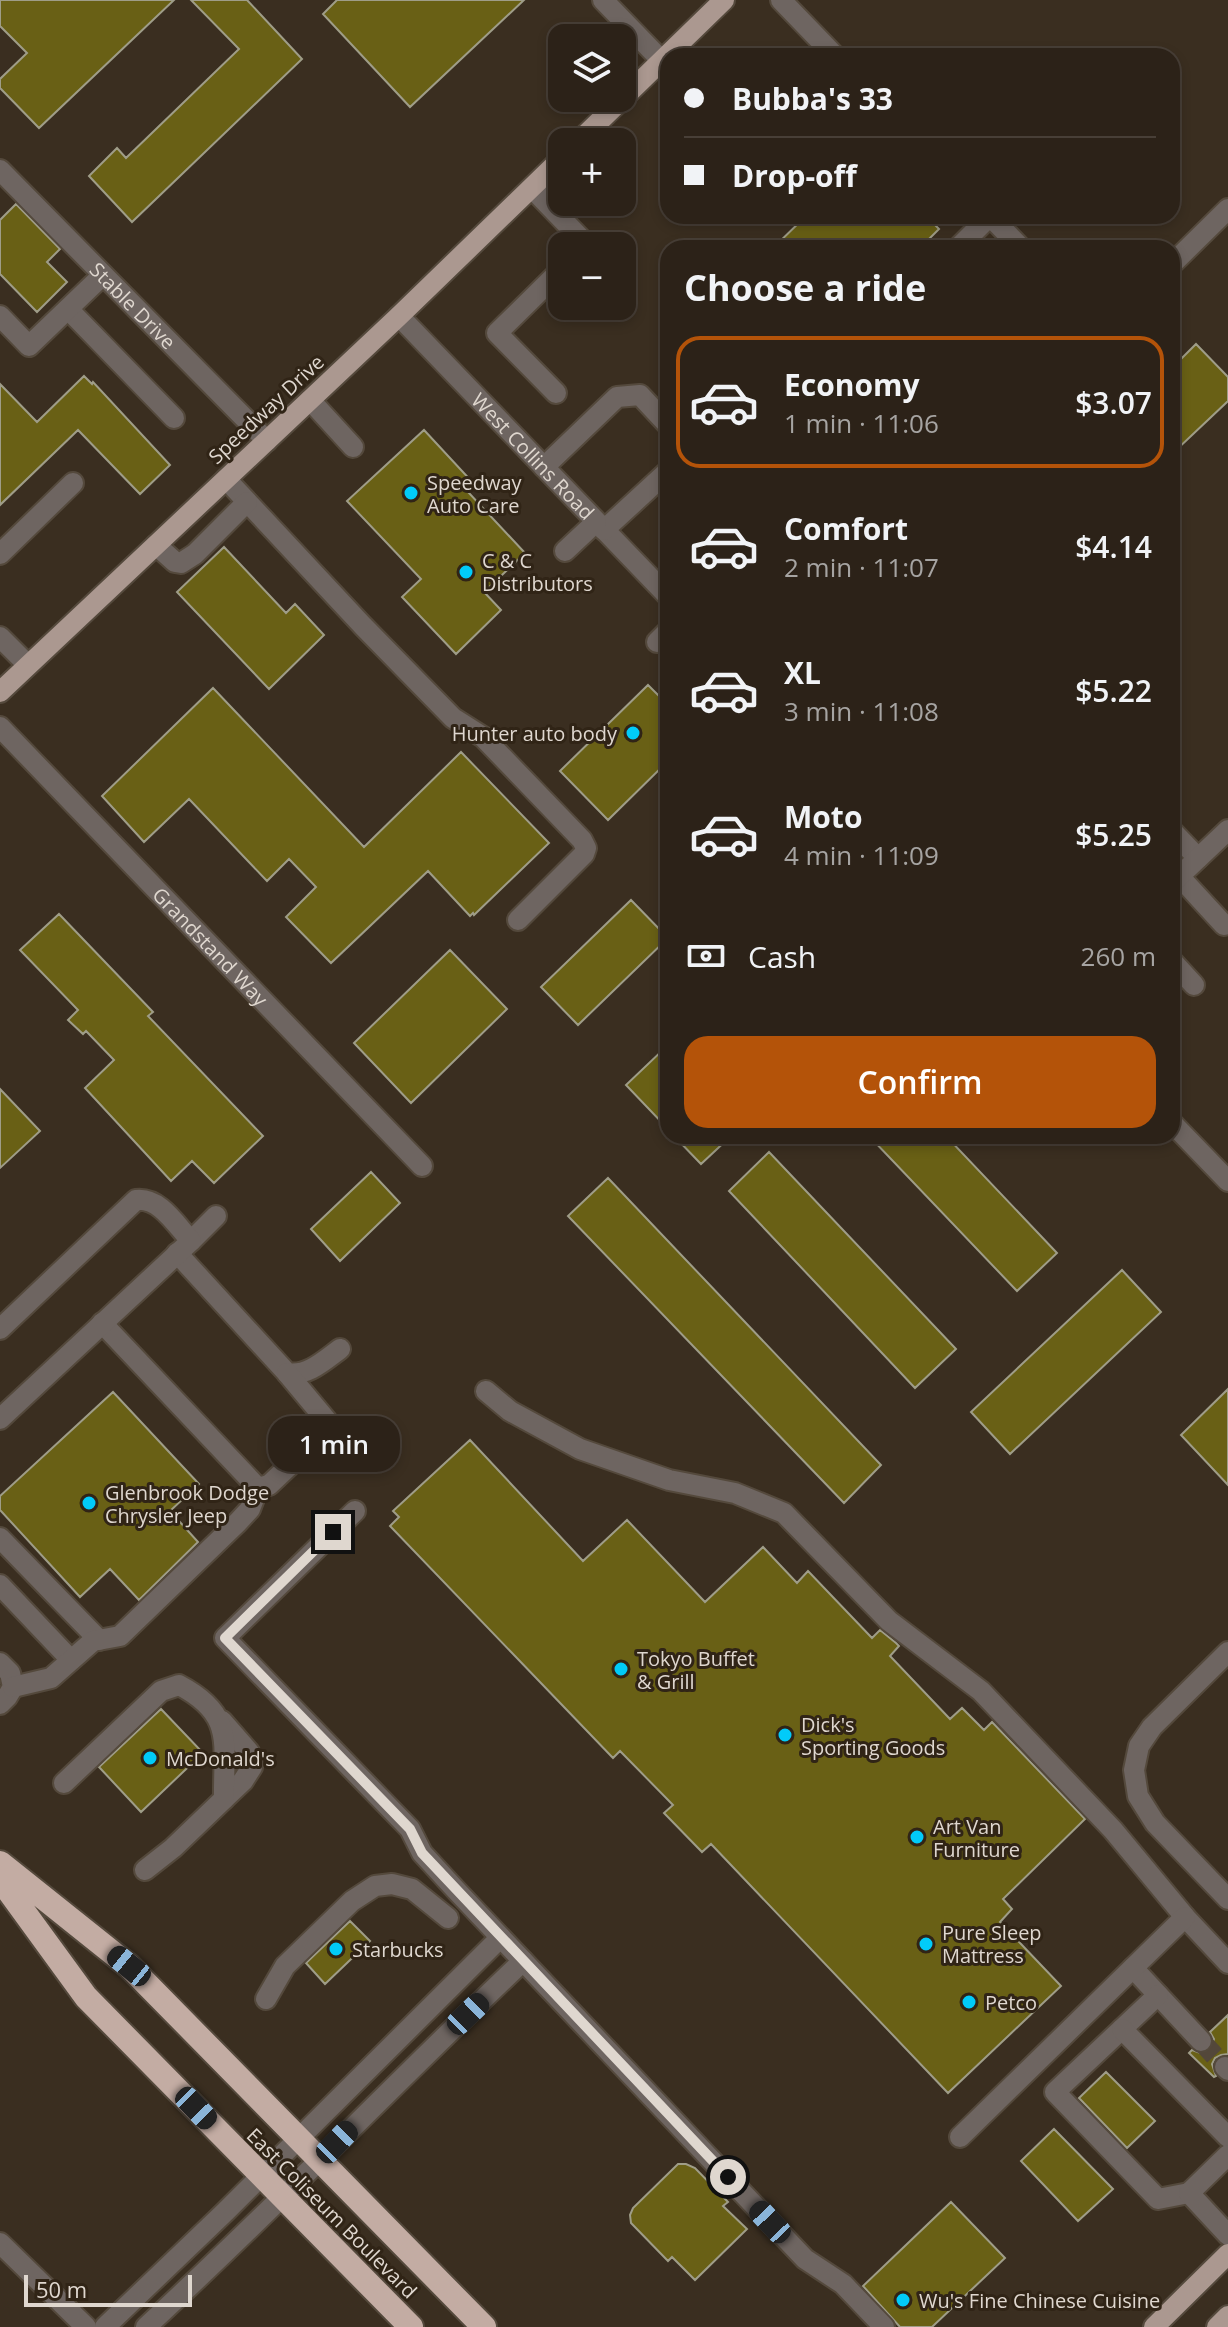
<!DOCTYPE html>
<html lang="en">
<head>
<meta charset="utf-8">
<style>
  :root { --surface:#2c2218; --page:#382f25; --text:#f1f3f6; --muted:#a6a4a2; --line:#483f37; --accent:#b45309 }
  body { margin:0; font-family:"Open Sans",sans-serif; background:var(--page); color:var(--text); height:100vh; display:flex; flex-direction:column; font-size:30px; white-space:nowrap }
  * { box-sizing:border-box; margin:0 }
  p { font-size:26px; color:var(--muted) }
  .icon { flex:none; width:44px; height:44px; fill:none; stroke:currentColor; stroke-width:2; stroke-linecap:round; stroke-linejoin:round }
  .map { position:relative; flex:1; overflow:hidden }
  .side { position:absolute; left:660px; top:240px; width:520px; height:904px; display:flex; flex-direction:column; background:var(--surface); border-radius:24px; box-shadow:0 4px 12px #0003,0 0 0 2px var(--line) }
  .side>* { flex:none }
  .top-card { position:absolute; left:660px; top:48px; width:520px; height:176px; border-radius:24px; box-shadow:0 4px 12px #0003,0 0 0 2px var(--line); display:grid; align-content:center; height:176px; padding:0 24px; background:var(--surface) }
  .tools { position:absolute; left:548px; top:24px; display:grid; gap:16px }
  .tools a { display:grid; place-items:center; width:88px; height:88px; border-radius:16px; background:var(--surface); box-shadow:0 4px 12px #0003,0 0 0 2px var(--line); font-size:40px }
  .scale { position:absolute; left:24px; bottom:20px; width:168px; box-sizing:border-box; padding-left:8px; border:4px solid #dfd7cf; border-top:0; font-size:22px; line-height:28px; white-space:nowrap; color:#dfd7cf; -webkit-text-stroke:6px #302416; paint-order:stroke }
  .end { position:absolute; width:36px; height:36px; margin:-18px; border:10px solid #dfd7cf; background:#111; box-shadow:0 0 0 4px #111 }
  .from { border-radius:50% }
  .bubble { position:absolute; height:56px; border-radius:24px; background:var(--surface); box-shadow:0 4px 12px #0003,0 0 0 2px var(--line); font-size:26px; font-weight:600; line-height:56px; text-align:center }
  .car { position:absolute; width:24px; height:48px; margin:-24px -12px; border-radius:10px; box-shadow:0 0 6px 2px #0007; background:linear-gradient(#222 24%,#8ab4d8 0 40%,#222 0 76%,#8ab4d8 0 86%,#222 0) }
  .top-card b { display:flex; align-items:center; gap:28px; height:76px; font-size:30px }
  .top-card b+b { border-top:2px solid var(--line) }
  .top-card i { width:20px; height:20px; background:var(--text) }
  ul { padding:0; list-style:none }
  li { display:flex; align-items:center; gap:24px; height:132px; margin:0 16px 12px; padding:0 8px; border:4px solid transparent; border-radius:24px }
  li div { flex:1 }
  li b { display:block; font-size:30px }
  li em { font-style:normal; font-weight:600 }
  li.current { border-color:var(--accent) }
  li>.icon { width:72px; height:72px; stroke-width:1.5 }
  h2 { padding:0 24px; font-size:36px; line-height:96px }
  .pay { display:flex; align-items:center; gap:20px; height:88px; padding:0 24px; font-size:30px }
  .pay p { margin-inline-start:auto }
  .button { display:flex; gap:16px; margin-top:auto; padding:16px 24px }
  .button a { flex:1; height:92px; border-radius:24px; background:var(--accent); color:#fff; font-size:32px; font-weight:600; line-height:92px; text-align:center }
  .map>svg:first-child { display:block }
  .building { fill:#696015; stroke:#9f9d88; stroke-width:2 }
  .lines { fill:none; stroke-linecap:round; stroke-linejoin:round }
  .minor-tunnel { stroke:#53473a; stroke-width:20; stroke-dasharray:20 10; stroke-linecap:butt }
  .minor-casing { stroke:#54493c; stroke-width:24 }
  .major-casing { stroke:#54493c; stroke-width:24 }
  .highway-casing { stroke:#54493c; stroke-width:28 }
  .minor { stroke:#6e6561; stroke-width:20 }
  .major { stroke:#ab9890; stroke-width:20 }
  .highway { stroke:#c3aca3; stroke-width:24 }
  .route { stroke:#dfd7cf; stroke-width:10 }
  .poi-dot { fill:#01cbf9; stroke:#302416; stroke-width:3 }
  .labels { text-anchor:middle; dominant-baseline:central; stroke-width:6; stroke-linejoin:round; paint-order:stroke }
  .street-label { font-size:20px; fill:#dfd7cf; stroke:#302416 }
  .poi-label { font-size:20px; fill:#dfd7cf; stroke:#302416; text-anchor:start }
</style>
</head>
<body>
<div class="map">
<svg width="1228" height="2327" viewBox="0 0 1228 2327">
  <rect width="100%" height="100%" fill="#3a2e20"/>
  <path class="building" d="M0,0h174l-135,128 -39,-40v-9l27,-26 -27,-27z
    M191,0h56l55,59 -170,163 -43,-46 28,-28 9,10 113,-109z
    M337,0h187l-114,107 -87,-93z
    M16,204l44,45 -13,13 20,20 -30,30 -37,-38v-54z
    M806,216h120l13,13 -19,19h-147z
    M1196,344l32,33v24l-56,53v-86z
    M84,376l8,8 1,-2 77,83 -30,29 -62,-64 -78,75v-121l37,38z
    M424,430l51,55 -7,7 57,61 -41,39 17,18 -45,44 -54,-57 19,-18 -74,-78z
    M224,547l62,66 9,-9 29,31 -55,54 -92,-97z
    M648,685l20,20v56l-60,59 -48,-49z
    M213,688l151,159 97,-95 88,91 -75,72 -1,-2 -3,3 -42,-45 -97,92 -45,-46 30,-30 -27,-28 -22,22 -78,-82 -45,43 -42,-46z
    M631,900l37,38 -90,87 -37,-38z
    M59,914l94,98 -5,4 115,120 -49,47 -22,-22 -21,20 -86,-93 29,-28 -28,-29 -3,3 -15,-14 10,-10 -58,-60z
    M450,950l57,59 -96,94 -57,-60z
    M668,1045v84l-42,-44z
    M0,1089l40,42 -40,37z
    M674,1136h57l-30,28z
    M869,1136h77l111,117 -40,38z
    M769,1152l187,197 -41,39 -186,-197z
    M371,1172l29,31 -60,58 -29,-32z
    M608,1178l273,287 -37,38 -276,-287z
    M1122,1270l39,42 -151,142 -39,-42z
    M1228,1389v96l-47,-50z
    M113,1392l86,92 -29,27 28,31 -59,58 -29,-31 -30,28 -80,-87v-14z
    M470,1440l113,121 44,-41 78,82 58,-55 34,36 11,-12 64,67 8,-8 16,13 3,3 -9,10 60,63 12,-11 22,22 8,-8 93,97 -82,80 9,10 -12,13 61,64 -113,107 -237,-249 -9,8 -38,-39 9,-8 -53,-54 -7,7 -223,-232 9,-9 -6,-6z
    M161,1709l42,44 -62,59 -42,-45z
    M350,1921l20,20 -45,43 -19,-21z
    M1228,2015v39l-7,1 -6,3 -3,6 4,12 -2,1 -25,-24 3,-3 11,4 7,-4 4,-11 -4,-7z
    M1106,2072l49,49 -28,27 -48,-50z
    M1054,2129l59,60 -35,32 -57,-60z
    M678,2164h8l9,4 33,34 -5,4 24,23 -52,51 -23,-23 -4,4 -37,-38 -1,-8 3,-7z
    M951,2202l54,56 -73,69h-32l-37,-41z"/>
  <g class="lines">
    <path class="minor-tunnel" d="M1201,2041l24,26"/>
    <defs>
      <g id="minor">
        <path d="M603,0l59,61"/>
        <path d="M781,0l54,56"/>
        <path id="s1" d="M0,170l267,271"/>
        <path d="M532,188l55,57 -1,1"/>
        <path d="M990,216l31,32"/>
        <path d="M958,248l32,-32"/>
        <path d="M1172,264l56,-55"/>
        <path d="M68,309l106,109"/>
        <path d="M0,316l29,30 74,-71"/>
        <path id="s2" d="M399,316l269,280"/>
        <path d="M556,393l-59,-60 65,-64"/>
        <path d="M310,400l43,47"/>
        <path d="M544,467l73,-70 23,-2 28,30"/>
        <path d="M226,479l137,147 90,92 30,19 99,103 4,8 -2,6 -66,66"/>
        <path d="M604,530l64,-59"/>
        <path d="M156,545l19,17 6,1 14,-9 52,-52"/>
        <path d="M565,551l31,-29"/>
        <path d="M0,554l73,-71"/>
        <path d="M0,637l28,28"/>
        <path d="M657,642l11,-11"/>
        <path id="s3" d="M0,727l422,439"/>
        <path d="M1172,831l26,27"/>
        <path d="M1179,876l45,49"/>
        <path d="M1172,883l56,-53"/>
        <path d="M1172,961l22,24"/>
        <path d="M1172,1123l56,58"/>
        <path d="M191,1241l25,-25"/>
        <path d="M177,1253l110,120c20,4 38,-13 53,-24"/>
        <path d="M102,1323l156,165 11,-3 54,-51 4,-13 -40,-48"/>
        <path d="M0,1329l136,-129c24,-3 40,25 55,41l-191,178"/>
        <path d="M486,1391l24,20 70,38 89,31 66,13 49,20 105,108 92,70 132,139 72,87 43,46"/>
        <path d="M355,1511l-130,127 185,191 12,24 33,36 350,370 38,25 41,43"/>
        <path d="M0,1538l99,102"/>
        <path d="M0,1585l71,75"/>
        <path d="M1228,1652l-76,75 -13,19 -5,24 4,26 17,27 73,76"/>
        <path d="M0,1663l10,10 3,14 -6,10 -7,7"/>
        <path d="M13,1687l38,-9 42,-37 27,-5 118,-114 12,-13 8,-21"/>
        <path d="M222,1721l27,31 3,15 -9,14 -19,18"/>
        <path d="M64,1783l97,-92 18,-6c57,30 44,59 45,114l-51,49 -28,22"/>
        <path d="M1133,1968l68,73"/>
        <path d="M1158,1995l-103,97 103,107 31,-6"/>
        <path d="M266,1999l19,-33 67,-65 23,-15 17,-2 20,5 36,29"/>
        <path d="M1122,2029l106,108"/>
        <path d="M1225,2067l3,3"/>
        <path d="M960,2137l225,-220"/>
        <path d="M1228,2155l-39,38 39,42"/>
        <path d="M0,2243l86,84"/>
        <path d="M105,2327l120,-115 275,-274"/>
        <path d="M146,2327c129,-119 250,-245 377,-366"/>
      </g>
      <path id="major" d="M578,142l146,-142
        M0,692l399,-376 163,-158
        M1154,2327l74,-73
        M1217,2327l11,-11"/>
      <path id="highway" d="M0,1863l129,103 355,361
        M0,1879l86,118 325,330"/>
    </defs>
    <use href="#minor" class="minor-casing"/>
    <use href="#major" class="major-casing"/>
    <use href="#highway" class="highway-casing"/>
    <use href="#minor" class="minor"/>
    <use href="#major" class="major"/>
    <use href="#highway" class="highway"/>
  </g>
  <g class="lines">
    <path class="route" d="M333,1532l-108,106 185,191 12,24 306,324"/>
  </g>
  <g class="poi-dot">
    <circle cx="411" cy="493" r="8"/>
    <circle cx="466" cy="572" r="8"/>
    <circle cx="633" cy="733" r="8"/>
    <circle cx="89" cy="1503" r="8"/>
    <circle cx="621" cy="1669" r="8"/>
    <circle cx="785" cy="1735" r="8"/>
    <circle cx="150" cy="1758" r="8"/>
    <circle cx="917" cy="1837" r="8"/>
    <circle cx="926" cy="1944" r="8"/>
    <circle cx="336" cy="1949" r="8"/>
    <circle cx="969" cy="2002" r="8"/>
    <circle cx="903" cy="2300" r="8"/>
  </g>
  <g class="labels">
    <g class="street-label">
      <text stroke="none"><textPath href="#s1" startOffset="190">Stable Drive</textPath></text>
      <text transform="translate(266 409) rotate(-43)">Speedway Drive</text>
      <text stroke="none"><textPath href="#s2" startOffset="194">West Collins Road</textPath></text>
      <text stroke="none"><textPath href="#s3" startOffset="304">Grandstand Way</textPath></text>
      <text transform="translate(332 2213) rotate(45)">East Coliseum Boulevard</text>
    </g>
    <g class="poi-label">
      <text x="427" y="482">Speedway<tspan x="427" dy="23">Auto Care</tspan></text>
      <text x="482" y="560">C &amp; C<tspan x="482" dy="23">Distributors</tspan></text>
      <text x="617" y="733" text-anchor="end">Hunter auto body</text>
      <text x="105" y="1492">Glenbrook Dodge<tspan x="105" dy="23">Chrysler Jeep</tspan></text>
      <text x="637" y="1658">Tokyo Buffet<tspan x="637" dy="23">&amp; Grill</tspan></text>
      <text x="801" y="1724">Dick's<tspan x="801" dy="23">Sporting Goods</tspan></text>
      <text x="166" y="1758">McDonald's</text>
      <text x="933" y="1826">Art Van<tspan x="933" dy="23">Furniture</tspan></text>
      <text x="942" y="1932">Pure Sleep<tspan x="942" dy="23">Mattress</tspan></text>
      <text x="352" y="1949">Starbucks</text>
      <text x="985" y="2002">Petco</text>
      <text x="919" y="2300">Wu's Fine Chinese Cuisine</text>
    </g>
  </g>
</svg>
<div class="tools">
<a><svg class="icon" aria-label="layers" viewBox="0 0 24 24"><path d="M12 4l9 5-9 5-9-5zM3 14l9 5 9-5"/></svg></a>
<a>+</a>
<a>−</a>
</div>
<div class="scale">50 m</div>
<i class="end from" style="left:728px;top:2177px"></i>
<i class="end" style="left:333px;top:1532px"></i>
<div class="bubble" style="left:268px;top:1416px;width:132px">1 min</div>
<i class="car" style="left:129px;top:1966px;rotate:309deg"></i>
<i class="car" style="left:468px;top:2014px;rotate:46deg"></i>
<i class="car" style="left:196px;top:2108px;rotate:136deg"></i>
<i class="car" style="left:337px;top:2142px;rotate:44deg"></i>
<i class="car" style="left:770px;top:2222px;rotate:317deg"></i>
<div class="top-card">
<b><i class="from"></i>Bubba's 33</b>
<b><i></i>Drop-off</b>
</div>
<section class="side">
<h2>Choose a ride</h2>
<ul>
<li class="current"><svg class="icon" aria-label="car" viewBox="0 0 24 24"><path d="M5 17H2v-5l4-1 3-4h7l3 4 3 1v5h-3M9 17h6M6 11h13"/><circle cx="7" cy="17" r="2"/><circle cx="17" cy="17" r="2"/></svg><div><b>Economy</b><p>1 min · 11:06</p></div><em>$3.07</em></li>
<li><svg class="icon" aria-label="car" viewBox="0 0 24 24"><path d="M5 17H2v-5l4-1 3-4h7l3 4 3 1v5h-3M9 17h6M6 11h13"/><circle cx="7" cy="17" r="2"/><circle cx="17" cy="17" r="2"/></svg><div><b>Comfort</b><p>2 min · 11:07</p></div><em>$4.14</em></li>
<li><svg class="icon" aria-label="car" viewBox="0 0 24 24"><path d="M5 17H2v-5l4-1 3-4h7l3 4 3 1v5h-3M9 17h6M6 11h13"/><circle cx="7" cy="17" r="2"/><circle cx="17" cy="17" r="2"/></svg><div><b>XL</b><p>3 min · 11:08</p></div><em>$5.22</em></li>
<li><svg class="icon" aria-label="car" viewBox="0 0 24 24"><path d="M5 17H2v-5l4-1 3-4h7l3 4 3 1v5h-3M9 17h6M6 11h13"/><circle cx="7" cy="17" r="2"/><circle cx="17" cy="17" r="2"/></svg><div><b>Moto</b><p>4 min · 11:09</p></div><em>$5.25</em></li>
</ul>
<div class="pay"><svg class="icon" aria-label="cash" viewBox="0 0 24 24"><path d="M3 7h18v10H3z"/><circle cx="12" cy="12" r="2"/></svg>Cash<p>260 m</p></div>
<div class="button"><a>Confirm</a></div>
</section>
</div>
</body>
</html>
